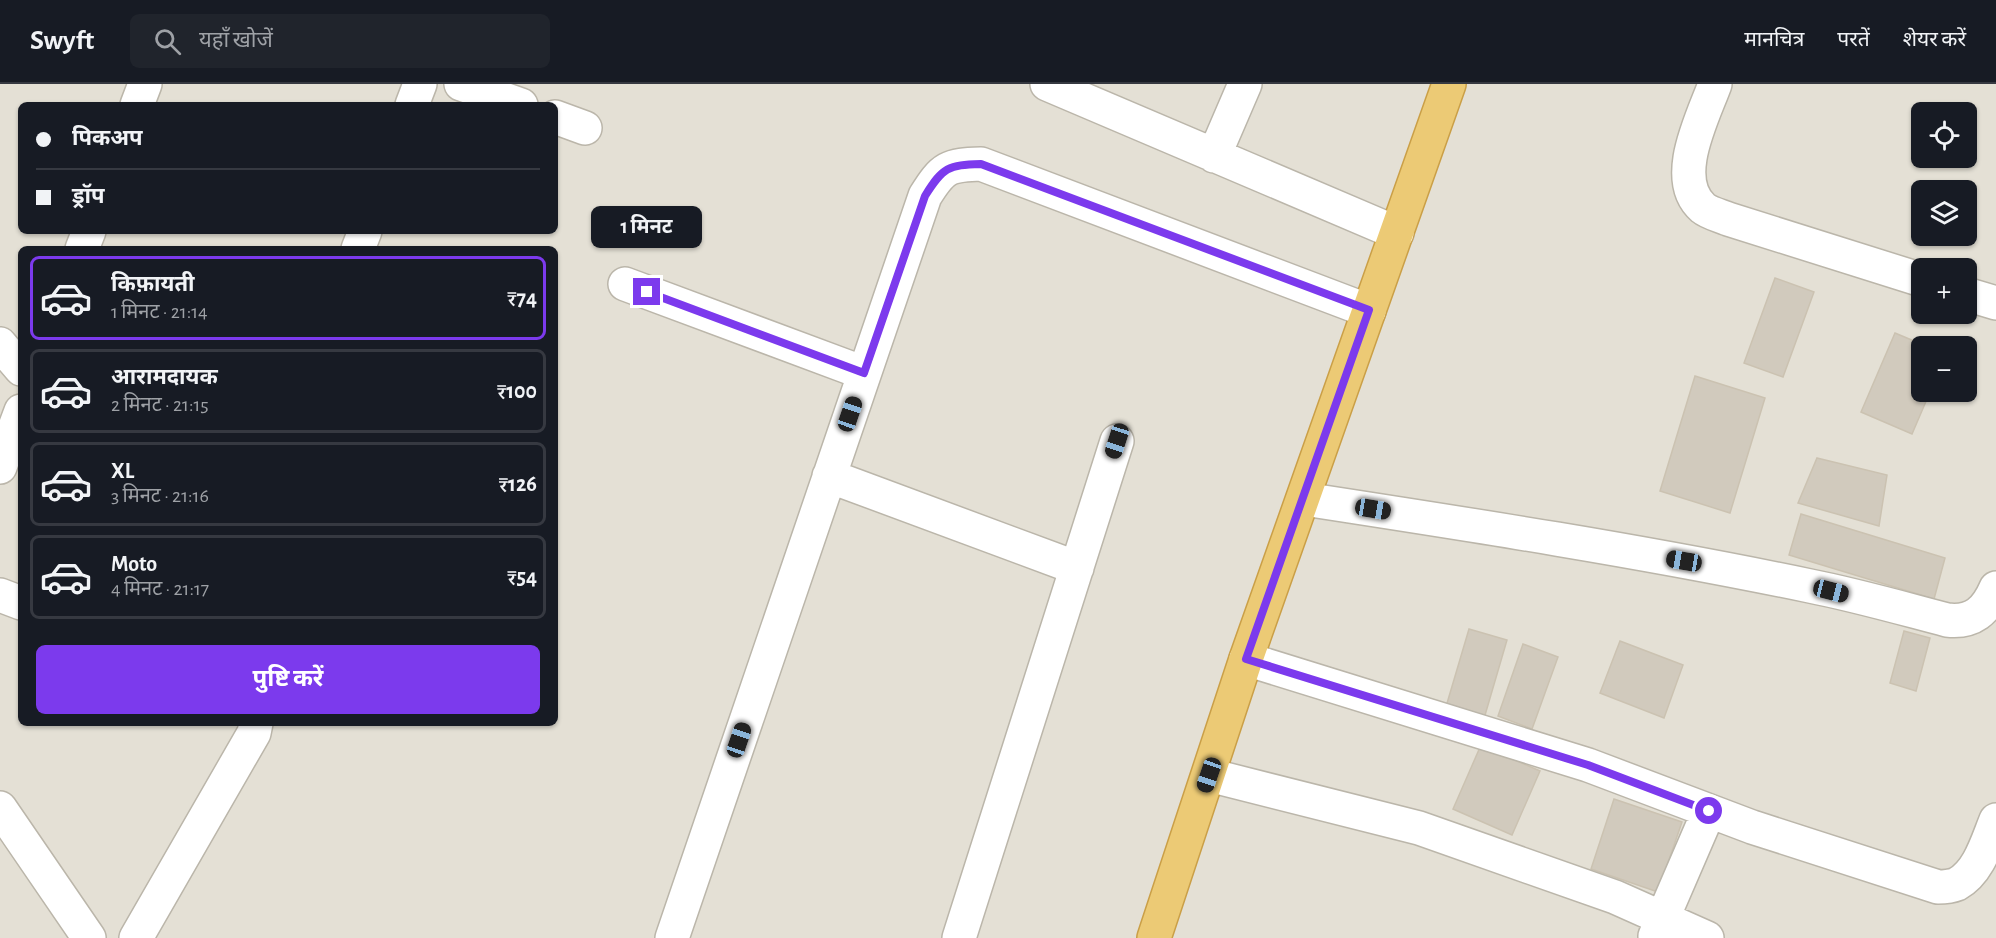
<!DOCTYPE html>
<html lang="hi">
<head>
<meta charset="utf-8">
<style>
  :root { --surface:#171b24; --page:#20242c; --text:#f1f3f6; --muted:#9ea1a6; --line:#363941; --accent:#7c3aed }
  body { margin:0; font-family:"Alegreya Sans","Noto Sans Devanagari",sans-serif; background:var(--page); color:var(--text); height:100vh; display:flex; flex-direction:column; font-size:22px; white-space:nowrap }
  * { box-sizing:border-box; margin:0 }
  p { font-size:20px; color:var(--muted) }
  .icon { flex:none; width:33px; height:33px; fill:none; stroke:currentColor; stroke-width:2; stroke-linecap:round; stroke-linejoin:round }
  .map { position:relative; flex:1; overflow:hidden }
  .panel { position:absolute; left:18px; top:162px; width:540px; height:480px; display:flex; flex-direction:column; background:var(--surface); border-radius:9px; box-shadow:0 2px 4px #0004 }
  .panel>* { flex:none }
  .banner { position:absolute; left:18px; top:18px; width:540px; height:132px; border-radius:9px; box-shadow:0 2px 4px #0004; display:grid; align-content:center; height:132px; padding:0 18px; background:var(--surface) }
  .controls { position:absolute; left:1911px; top:18px; display:grid; gap:12px }
  .controls a { display:grid; place-items:center; width:66px; height:66px; border-radius:9px; background:var(--surface); box-shadow:0 2px 4px #0004; font-size:30px }
  .end { position:absolute; width:27px; height:27px; margin:-14px; border:8px solid #7c3aed; background:#fff; box-shadow:0 0 0 3px #fff }
  .from { border-radius:50% }
  .bubble { position:absolute; height:42px; border-radius:9px; background:var(--surface); box-shadow:0 2px 4px #0004; font-size:20px; font-weight:700; line-height:42px; text-align:center }
  .car { position:absolute; width:18px; height:36px; margin:-18px -9px; border-radius:8px; box-shadow:0 0 4px 2px #0007; background:linear-gradient(#222 24%,#8ab4d8 0 40%,#222 0 76%,#8ab4d8 0 86%,#222 0) }
  .banner b { display:flex; align-items:center; gap:21px; height:57px; font-size:22px }
  .banner b+b { border-top:2px solid var(--line) }
  .banner i { width:15px; height:15px; background:var(--text) }
  ul { padding:10px 0 0; list-style:none }
  li { display:flex; align-items:center; gap:18px; height:84px; margin:0 12px 9px; padding:0 6px; border:3px solid var(--line); border-radius:9px }
  li div { flex:1 }
  li b { display:block; font-size:22px }
  li em { font-style:normal; font-weight:700 }
  li.active { border-color:var(--accent) }
  li>.icon { width:54px; height:54px; stroke-width:1.5 }
  .cta { display:flex; gap:12px; margin-top:auto; padding:12px 18px }
  .cta a { flex:1; height:69px; border-radius:9px; background:var(--accent); color:#fff; font-size:24px; font-weight:700; line-height:69px; text-align:center }
  header { display:flex; align-items:center; gap:36px; box-sizing:border-box; height:84px; padding:0 30px; background:var(--surface); border-bottom:2px solid var(--line) }
  header strong { font-size:28px }
  nav { display:flex; gap:33px; margin-inline-start:auto; font-size:21px }
  .search { width:420px; height:54px; background:var(--page); display:flex; align-items:center; gap:15px; box-sizing:border-box; padding:0 21px; border-radius:9px; color:var(--muted); font-size:22px }
  .map>svg:first-child { display:block }
  .residential { fill:#e4e0d5; fill-rule:evenodd }
  .building { fill:#d1cabd; stroke:#cbc2b1; stroke-width:1.5 }
  .lines { fill:none; stroke-linecap:round; stroke-linejoin:round }
  .street-casing { stroke:#bbb6aa; stroke-width:36 }
  .highway-casing { stroke:#ca9f47; stroke-width:36 }
  .street { stroke:#fff; stroke-width:33 }
  .highway { stroke:#ecca75; stroke-width:33 }
  .route { stroke:#7c3aed; stroke-width:8 }
</style>
</head>
<body>
<header>
<strong>Swyft</strong>
<div class="search"><svg class="icon" aria-label="search" viewBox="0 0 24 24"><circle cx="10" cy="10" r="6"/><path d="M15 15l6 6"/></svg>यहाँ खोजें</div>
<nav><a>मानचित्र</a><a>परतें</a><a>शेयर करें</a></nav>
</header>
<div class="map">
<svg width="1996" height="854" viewBox="0 0 1996 854">
  <rect width="100%" height="100%" fill="#f1eee6"/>
  <path class="residential" d="M0,0h1996v854h-1996zM21,21h534v126h-534zM1922,28h44v46h-44zM1922,106h44v46h-44zM21,165h534v474h-534zM1922,184h44v46h-44zM1922,262h44v46h-44z"/>
  <path class="building" d="M1775,194l39,14 -31,85 -39,-14z
    M1895,249l31,13h-4v46h8l-18,42 -51,-22z
    M1695,292l70,22 -35,115 -70,-22z
    M1817,374l70,17 -8,51 -81,-23z
    M1801,430l144,44 -11,41 -145,-44z
    M1469,545l38,11 -24,82 -38,-12z
    M1904,547l26,7 -14,53 -26,-8z
    M1620,557l63,24 -19,53 -64,-25z
    M1523,560l35,13 -26,72 -34,-13z
    M1481,661l59,26 -28,64 -59,-26z
    M1614,715l68,23 -24,70 -67,-23z"/>
  <g class="lines">
    <defs>
      <path id="street" d="M461,0l60,21
        M1047,0l350,149
        M1715,0c-12,33 -45,95 -12,124 6,5 18,8 25,11l194,61
        M137,21l8,-21
        M412,21l8,-21
        M555,33l30,11
        M1214,72l31,-72
        M82,165l7,-18
        M358,165l7,-18
        M625,200l239,89
        M1966,210l30,9
        M0,260l21,25
        M0,383l21,-56
        M829,392l248,92
        M1304,415c169,26 338,52 506,87 46,9 91,22 137,34 26,3 39,-9 49,-32
        M0,511l21,8
        M1246,575l342,106 164,62 186,60c6,0 14,-1 19,-3 22,-12 30,-42 39,-64
        M1209,691l210,53 196,69 92,41
        M0,724l89,130
        M1655,852l54,-125
        M136,854l118,-205 2,-10
        M672,854l253,-742c18,-29 23,-31 56,-32l388,147
        M959,854l158,-497"/>
      <path id="highway" d="M1154,854l92,-279 203,-575"/>
    </defs>
    <use href="#street" class="street-casing"/>
    <use href="#highway" class="highway-casing"/>
    <use href="#street" class="street"/>
    <use href="#highway" class="highway"/>
  </g>
  <g class="lines">
    <path class="route" d="M647,208l217,81 61,-177c18,-29 23,-31 56,-32l388,146 -123,349 342,106 121,46"/>
  </g>
</svg>
<div class="controls">
<a><svg class="icon" aria-label="locate" viewBox="0 0 24 24"><circle cx="12" cy="12" r="6"/><path d="M12 2v4M12 18v4M2 12h4M18 12h4"/></svg></a>
<a><svg class="icon" aria-label="layers" viewBox="0 0 24 24"><path d="M12 4l9 5-9 5-9-5zM3 14l9 5 9-5"/></svg></a>
<a>+</a>
<a>−</a>
</div>
<i class="end from" style="left:1709px;top:727px"></i>
<i class="end" style="left:647px;top:208px"></i>
<div class="bubble" style="left:591px;top:122px;width:111px">1 मिनट</div>
<i class="car" style="left:850px;top:330px;rotate:19deg"></i>
<i class="car" style="left:1117px;top:357px;rotate:198deg"></i>
<i class="car" style="left:1373px;top:425px;rotate:99deg"></i>
<i class="car" style="left:1684px;top:477px;rotate:280deg"></i>
<i class="car" style="left:1831px;top:507px;rotate:104deg"></i>
<i class="car" style="left:739px;top:656px;rotate:19deg"></i>
<i class="car" style="left:1209px;top:691px;rotate:199deg"></i>
<div class="banner">
<b><i class="from"></i>पिकअप</b>
<b><i></i>ड्रॉप</b>
</div>
<section class="panel">
<ul>
<li class="active"><svg class="icon" aria-label="car" viewBox="0 0 24 24"><path d="M5 17H2v-5l4-1 3-4h7l3 4 3 1v5h-3M9 17h6M6 11h13"/><circle cx="7" cy="17" r="2"/><circle cx="17" cy="17" r="2"/></svg><div><b>किफ़ायती</b><p>1 मिनट · 21:14</p></div><em>₹74</em></li>
<li><svg class="icon" aria-label="car" viewBox="0 0 24 24"><path d="M5 17H2v-5l4-1 3-4h7l3 4 3 1v5h-3M9 17h6M6 11h13"/><circle cx="7" cy="17" r="2"/><circle cx="17" cy="17" r="2"/></svg><div><b>आरामदायक</b><p>2 मिनट · 21:15</p></div><em>₹100</em></li>
<li><svg class="icon" aria-label="car" viewBox="0 0 24 24"><path d="M5 17H2v-5l4-1 3-4h7l3 4 3 1v5h-3M9 17h6M6 11h13"/><circle cx="7" cy="17" r="2"/><circle cx="17" cy="17" r="2"/></svg><div><b>XL</b><p>3 मिनट · 21:16</p></div><em>₹126</em></li>
<li><svg class="icon" aria-label="car" viewBox="0 0 24 24"><path d="M5 17H2v-5l4-1 3-4h7l3 4 3 1v5h-3M9 17h6M6 11h13"/><circle cx="7" cy="17" r="2"/><circle cx="17" cy="17" r="2"/></svg><div><b>Moto</b><p>4 मिनट · 21:17</p></div><em>₹54</em></li>
</ul>
<div class="cta"><a>पुष्टि करें</a></div>
</section>
</div>
</body>
</html>
